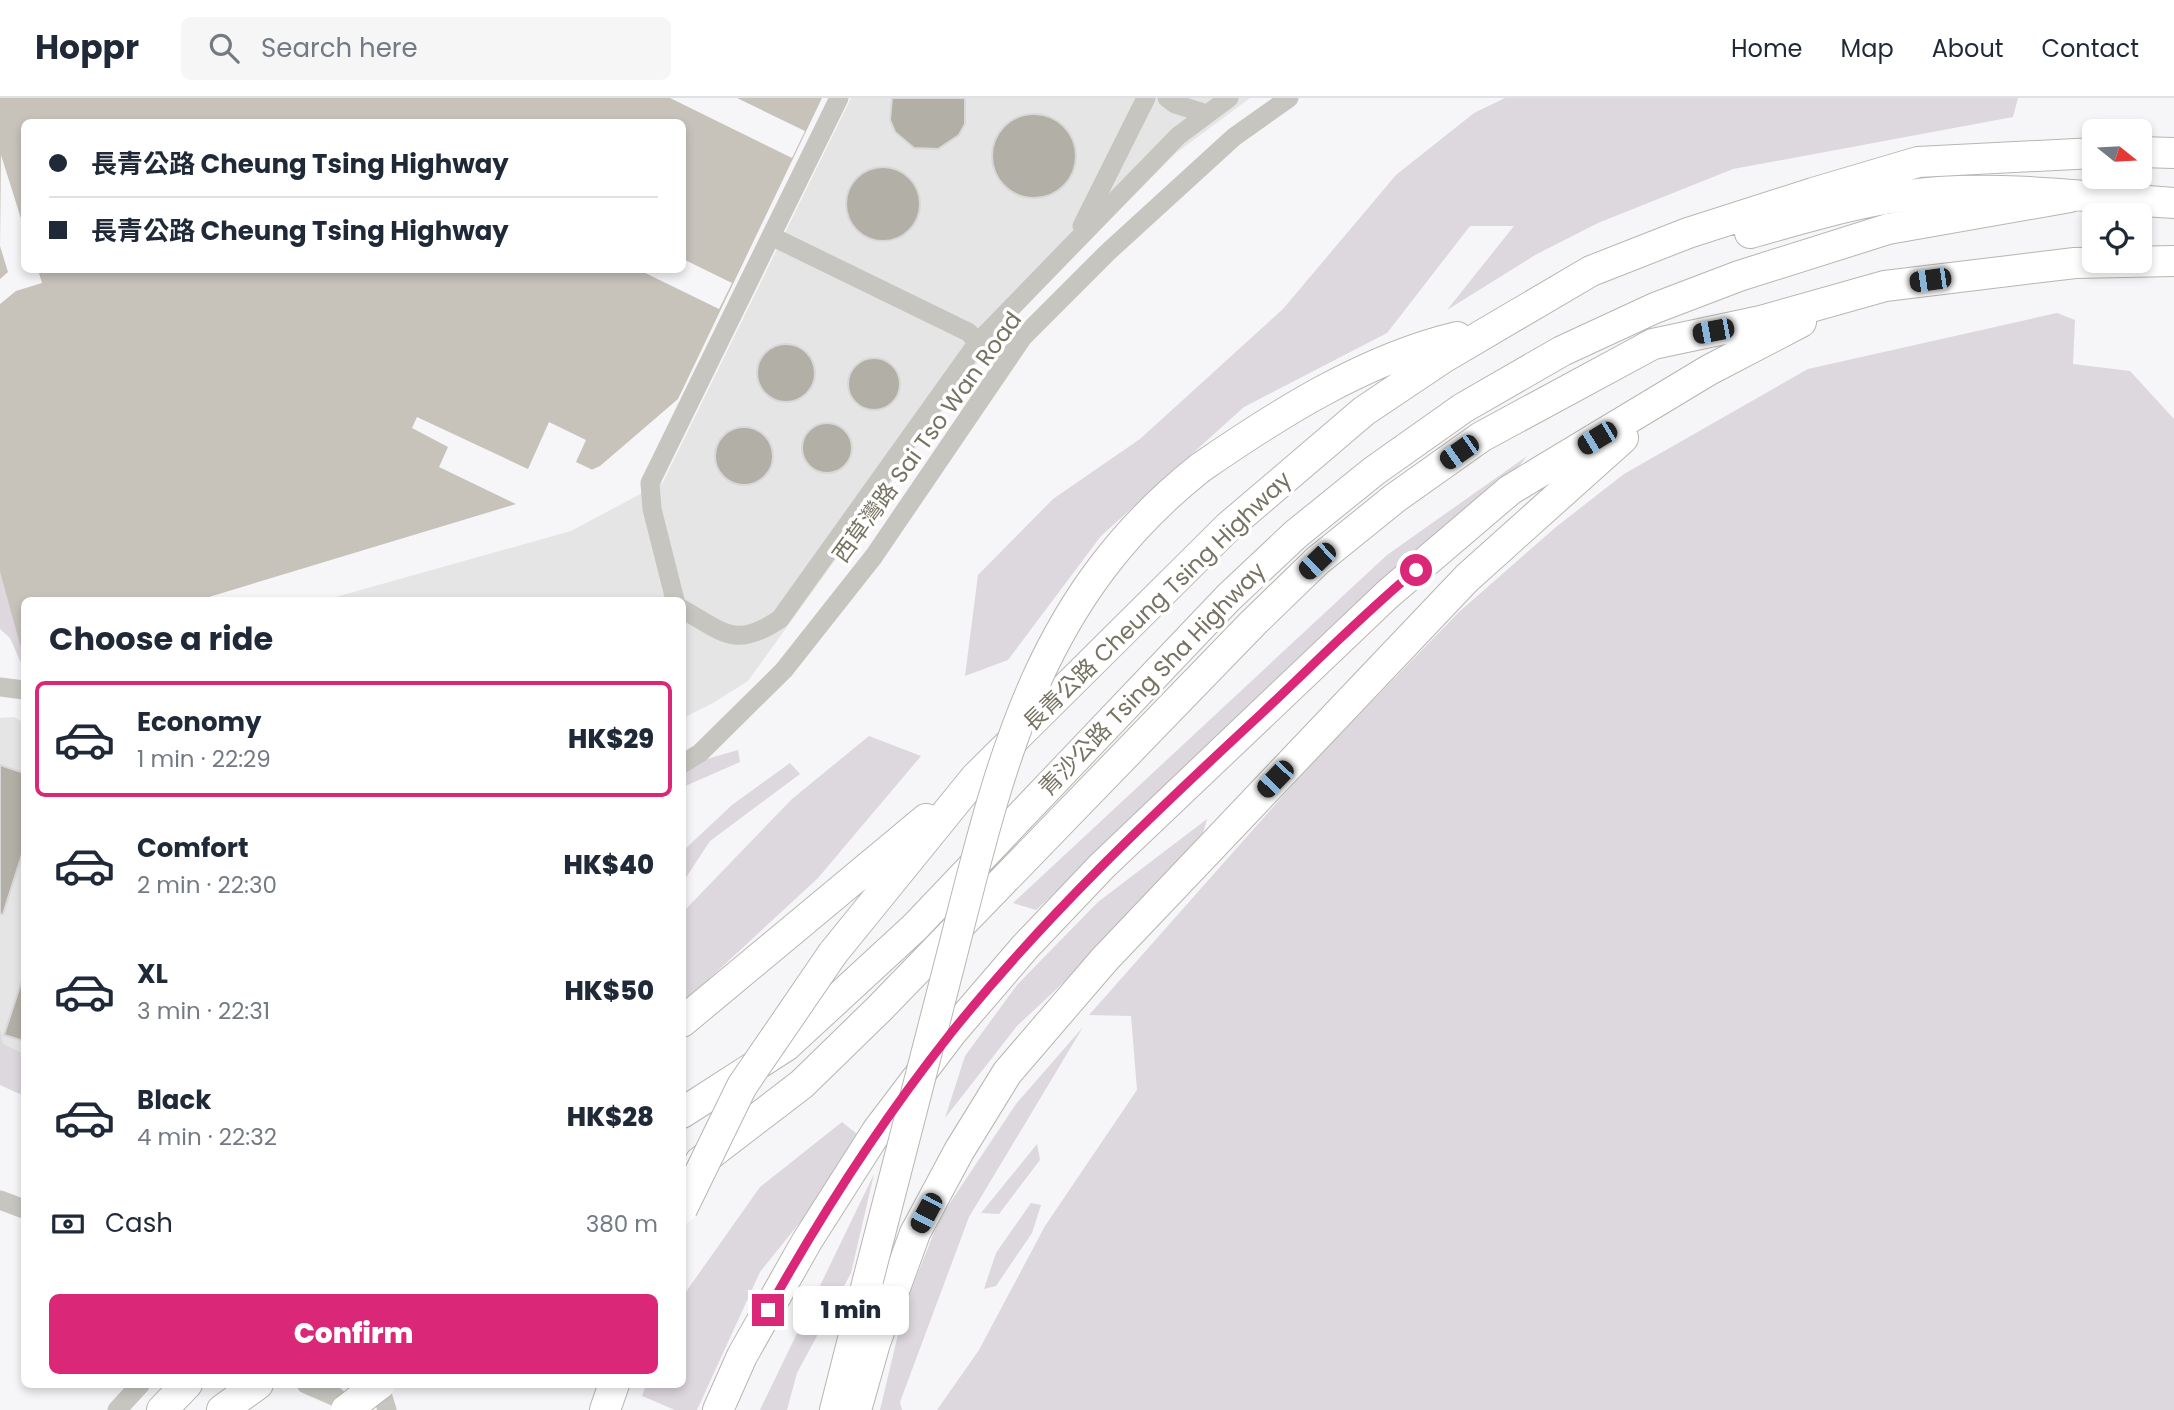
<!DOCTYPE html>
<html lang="en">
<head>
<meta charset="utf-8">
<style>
  :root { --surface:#fff; --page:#f6f6f7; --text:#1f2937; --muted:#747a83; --line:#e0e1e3; --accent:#db2777 }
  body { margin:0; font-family:Poppins,"Noto Sans TC",sans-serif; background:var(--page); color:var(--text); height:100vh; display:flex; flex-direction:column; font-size:26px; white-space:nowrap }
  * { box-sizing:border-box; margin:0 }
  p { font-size:23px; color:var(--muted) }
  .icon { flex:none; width:38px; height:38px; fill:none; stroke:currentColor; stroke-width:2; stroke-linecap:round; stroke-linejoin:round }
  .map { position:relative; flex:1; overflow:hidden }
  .drawer { position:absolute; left:21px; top:499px; width:665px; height:791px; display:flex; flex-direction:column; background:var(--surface); border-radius:10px; box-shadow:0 4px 10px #0003 }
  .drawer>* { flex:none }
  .banner { position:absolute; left:21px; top:21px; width:665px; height:154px; border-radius:10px; box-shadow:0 4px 10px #0003; display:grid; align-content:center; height:154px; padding:0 28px; background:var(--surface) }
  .needle { width:46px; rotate:108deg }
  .controls { position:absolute; left:2082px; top:21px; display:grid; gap:14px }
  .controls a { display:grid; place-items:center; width:70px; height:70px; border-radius:10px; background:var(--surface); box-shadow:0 4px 10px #0003; font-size:35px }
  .end { position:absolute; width:32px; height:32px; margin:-16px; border:9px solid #db2777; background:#fff; box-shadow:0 0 0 4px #fff }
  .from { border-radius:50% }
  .bubble { position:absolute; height:49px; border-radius:10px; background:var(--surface); box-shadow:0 4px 10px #0003; font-size:23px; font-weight:800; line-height:49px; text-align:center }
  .car { position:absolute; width:21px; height:42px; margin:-21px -10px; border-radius:9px; box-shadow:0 0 5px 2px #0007; background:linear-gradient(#222 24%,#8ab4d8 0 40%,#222 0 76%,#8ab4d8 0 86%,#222 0) }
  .banner b { display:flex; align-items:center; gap:24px; height:66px; font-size:26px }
  .banner b+b { border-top:2px solid var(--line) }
  .banner i { width:18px; height:18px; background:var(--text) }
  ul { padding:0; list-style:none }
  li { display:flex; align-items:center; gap:21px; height:116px; margin:0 14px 10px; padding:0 14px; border:4px solid transparent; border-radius:10px }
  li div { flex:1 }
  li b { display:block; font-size:26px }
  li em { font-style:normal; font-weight:800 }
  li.current { border-color:var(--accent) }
  li>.icon { width:63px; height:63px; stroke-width:1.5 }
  h2 { padding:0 28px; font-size:32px; line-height:84px }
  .pay { display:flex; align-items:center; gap:18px; height:77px; padding:0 28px; font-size:26px }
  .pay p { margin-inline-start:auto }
  .action { display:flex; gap:14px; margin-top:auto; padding:14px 28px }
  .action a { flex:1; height:80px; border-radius:10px; background:var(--accent); color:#fff; font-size:28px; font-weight:800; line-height:80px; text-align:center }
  header { display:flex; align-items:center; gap:42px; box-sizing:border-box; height:98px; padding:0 35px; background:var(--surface); border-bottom:2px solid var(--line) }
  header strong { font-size:33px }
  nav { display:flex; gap:38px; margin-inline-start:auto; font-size:24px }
  .search { width:490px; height:63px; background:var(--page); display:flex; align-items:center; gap:18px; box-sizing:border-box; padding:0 24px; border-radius:10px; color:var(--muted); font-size:26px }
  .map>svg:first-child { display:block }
  .built { fill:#e6e5e5 }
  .green { fill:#ddd7de }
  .water { fill:#c7c2ba; fill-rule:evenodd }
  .pier { fill:#f6f5f7 }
  .building { fill:#b2b0a6; stroke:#d8d8d9; stroke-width:2 }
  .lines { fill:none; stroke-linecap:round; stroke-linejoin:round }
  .highway-casing { stroke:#b7b6b1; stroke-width:32 }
  .minor { stroke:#c6c5bf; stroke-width:19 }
  .highway { stroke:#fff; stroke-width:30 }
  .highway-bridge-casing { stroke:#b7b6b1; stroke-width:32; stroke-linecap:butt }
  .highway-bridge { stroke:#fff; stroke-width:30 }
  .route { stroke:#db2777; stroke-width:9 }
  .labels { text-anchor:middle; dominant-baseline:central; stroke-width:7; stroke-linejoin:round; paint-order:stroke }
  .street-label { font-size:23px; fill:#777362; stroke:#fff }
</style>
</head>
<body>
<header>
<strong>Hoppr</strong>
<div class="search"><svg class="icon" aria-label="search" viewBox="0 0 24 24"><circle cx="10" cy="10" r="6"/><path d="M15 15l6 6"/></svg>Search here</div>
<nav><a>Home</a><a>Map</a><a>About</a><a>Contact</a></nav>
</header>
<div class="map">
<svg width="2174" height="1312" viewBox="0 0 2174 1312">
  <rect width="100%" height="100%" fill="#f6f5f7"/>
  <path class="built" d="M851,0h399l-74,55 -175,177 -253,351 -35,22 -30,15 -1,-118h-357l246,-69 92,-49z
    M14,619l10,6v342l-24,-9v-338z"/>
  <path class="green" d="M1505,0h513l-5,19 -280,52 -135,54 -63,32 -88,55 67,-84h-44l-83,107 -143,74 -143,129 -93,124 -43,16 13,-101 75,-76 87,-60 143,-130 113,-134 78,-62z
    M2057,215l18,7 -2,44 57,7 44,48v991h-1237l42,-60 66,-124 92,-136 -6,-74 -42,-1 224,-253 146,-150 97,-85 68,-53 184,-105z
    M1527,358l-30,38 -461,416 -23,-7 374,-348z
    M0,474l24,83v15l-14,-32 -10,-9z
    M869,638l52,20 -103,122 -135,125v-91l109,-113z
    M738,652l2,12 -57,25v-21z
    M790,665l10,11 -90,67 -27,41 2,-33 47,-44z
    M1207,721l-6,21 -88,96 -96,90 -72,92 20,-62 52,-71 81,-83z
    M1083,929l-114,190 -69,185 2,8h-22l25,-105 35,-87 76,-114z
    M0,932l3,14 21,10v42l-24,-11z
    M842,1024l15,12 -32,57 -65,81 -63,138h-22l-33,-14 4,-12h36l1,-88 77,-109z
    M1037,1046l3,16 -41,54 -18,-1z
    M874,1076l-23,99 -54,100 -10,37h-27z
    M1031,1105l10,2 -9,28 -36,53 -12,3 12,-36z"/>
  <path class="water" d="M0,0h822l-144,301 -78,67 -84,38 -317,96h-175l-1,55 -23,-83zM24,24h658v148h-658z"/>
  <path class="pier" d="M670,0h67l68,33 -13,27z
    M1,57l23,73v42h14l4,13 -26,8 -16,13v-25l8,-7 -8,-26z
    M683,161l49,24 -13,26 -80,-39h43z
    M417,319l111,52 21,-47 37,18 -10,22 21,10 -77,34 -81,-39 9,-20 -36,-19z"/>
  <path class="building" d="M892,0h73v26l-6,11 -21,14 -24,-1 -19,-16 -5,-12z
    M992 58a42 42 0 1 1 84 0a42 42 0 1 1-84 0Z
    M846 106a37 37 0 1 1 74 0a37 37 0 1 1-74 0Z
    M757 275a29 29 0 1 1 58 0a29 29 0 1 1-58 0Z
    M848 286a26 26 0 1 1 52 0a26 26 0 1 1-52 0Z
    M802 350a25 25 0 1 1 50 0a25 25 0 1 1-50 0Z
    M715 358a29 29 0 1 1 58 0a29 29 0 1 1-58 0Z
    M0,667l24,8v75l-21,66h-3z
    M22,882h2v61l-20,-6z"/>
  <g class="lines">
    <defs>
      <path id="highway" d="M2140,54l34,1
        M1750,135c62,-17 125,-37 189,-41 78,-5 157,6 235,11
        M1200,370c78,-54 165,-109 257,-131
        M833,855l142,-175 253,-251 136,-116 79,-53 148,-87 97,-38 125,-40 105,-31 177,-9
        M682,924l244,-203
        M682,1015l104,-67 129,-119 313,-329 68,-64 78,-63 89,-63 99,-57 93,-43 84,-32 149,-47 182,-32
        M700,1064l102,-78 78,-76 373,-385 64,-62 78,-63 86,-61 172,-93 108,-23 124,-35 190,-23 99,-2
        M162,1312l25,-26
        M222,1312l36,-26
        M605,1312l9,-26
        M718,1312l24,-54 65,-115 70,-110 75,-99 73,-85 77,-81 286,-272 122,-104 199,-120 92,-48
        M835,1312l33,-130
        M856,1312l19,-67 40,-110 44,-82 48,-78 97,-113 363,-382 156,-140"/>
    </defs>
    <use href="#highway" class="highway-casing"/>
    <path class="minor" d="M839,0l-68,138 197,96 10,10
      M1167,0l8,6 32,10
      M1082,128l64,-128
      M675,502l-23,-91 -2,-26 121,-247
      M682,511c43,24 53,40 98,10l198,-277 200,-206 51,-38
      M0,589l24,3
      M682,666l18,-11 84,-83 90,-114 149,-219 85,-85 126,-115 55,-39
      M0,1102l24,9
      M306,1286l30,13 13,13
      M379,1286l8,26
      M117,1312l24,-26"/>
    <use href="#highway" class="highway"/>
    <defs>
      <path id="highway-bridge" d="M682,1111l60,-123 91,-133
        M868,1182c27,-106 54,-212 82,-318 50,-196 84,-362 250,-494
        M346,1312l34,-26"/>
    </defs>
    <use href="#highway-bridge" class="highway-bridge-casing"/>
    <use href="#highway-bridge" class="highway-bridge"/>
  </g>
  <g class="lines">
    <path class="route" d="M768,1212c54,-97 114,-190 183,-277 93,-116 202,-219 310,-319 51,-48 101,-99 155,-144"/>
  </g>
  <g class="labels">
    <g class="street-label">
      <text transform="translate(927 339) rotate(-54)">西草灣路 Sai Tso Wan Road</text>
      <text transform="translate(1157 503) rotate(-44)">長青公路 Cheung Tsing Highway</text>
      <text transform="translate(1152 581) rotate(-46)">青沙公路 Tsing Sha Highway</text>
    </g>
  </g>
</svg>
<div class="controls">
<a><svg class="needle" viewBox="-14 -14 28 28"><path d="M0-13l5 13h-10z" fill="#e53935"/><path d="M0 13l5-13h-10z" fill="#747a83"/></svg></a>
<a><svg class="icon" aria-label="locate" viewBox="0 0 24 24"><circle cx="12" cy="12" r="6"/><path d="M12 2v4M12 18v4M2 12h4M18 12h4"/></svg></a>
</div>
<i class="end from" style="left:1416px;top:472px"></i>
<i class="end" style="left:768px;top:1212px"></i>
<div class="bubble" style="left:793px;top:1188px;width:116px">1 min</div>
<i class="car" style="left:1930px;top:182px;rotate:262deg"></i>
<i class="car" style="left:1713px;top:233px;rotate:259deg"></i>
<i class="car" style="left:1597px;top:340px;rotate:239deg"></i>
<i class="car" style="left:1459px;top:354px;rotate:235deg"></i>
<i class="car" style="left:1317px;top:463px;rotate:226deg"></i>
<i class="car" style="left:1275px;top:681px;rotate:224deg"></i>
<i class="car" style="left:926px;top:1115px;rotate:208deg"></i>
<div class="banner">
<b><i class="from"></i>長青公路 Cheung Tsing Highway</b>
<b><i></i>長青公路 Cheung Tsing Highway</b>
</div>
<section class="drawer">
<h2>Choose a ride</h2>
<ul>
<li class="current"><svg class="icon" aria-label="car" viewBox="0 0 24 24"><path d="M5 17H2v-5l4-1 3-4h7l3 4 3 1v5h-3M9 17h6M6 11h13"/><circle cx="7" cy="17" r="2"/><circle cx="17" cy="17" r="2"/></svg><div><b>Economy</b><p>1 min · 22:29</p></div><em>HK$29</em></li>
<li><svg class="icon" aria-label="car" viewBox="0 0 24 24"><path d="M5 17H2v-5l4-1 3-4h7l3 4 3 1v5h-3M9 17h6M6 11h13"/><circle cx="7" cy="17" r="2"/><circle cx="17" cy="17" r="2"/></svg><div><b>Comfort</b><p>2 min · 22:30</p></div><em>HK$40</em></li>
<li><svg class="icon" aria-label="car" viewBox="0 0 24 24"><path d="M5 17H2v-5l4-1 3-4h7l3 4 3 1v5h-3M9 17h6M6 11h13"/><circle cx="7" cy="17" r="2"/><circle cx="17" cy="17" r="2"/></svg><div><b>XL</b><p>3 min · 22:31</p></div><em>HK$50</em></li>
<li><svg class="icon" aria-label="car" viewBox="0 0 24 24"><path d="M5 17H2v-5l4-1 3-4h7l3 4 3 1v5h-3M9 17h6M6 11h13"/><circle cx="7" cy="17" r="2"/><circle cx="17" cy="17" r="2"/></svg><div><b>Black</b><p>4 min · 22:32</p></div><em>HK$28</em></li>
</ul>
<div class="pay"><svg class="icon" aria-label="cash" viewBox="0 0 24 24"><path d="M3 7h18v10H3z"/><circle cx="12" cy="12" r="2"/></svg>Cash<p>380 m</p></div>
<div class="action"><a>Confirm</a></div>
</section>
</div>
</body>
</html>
